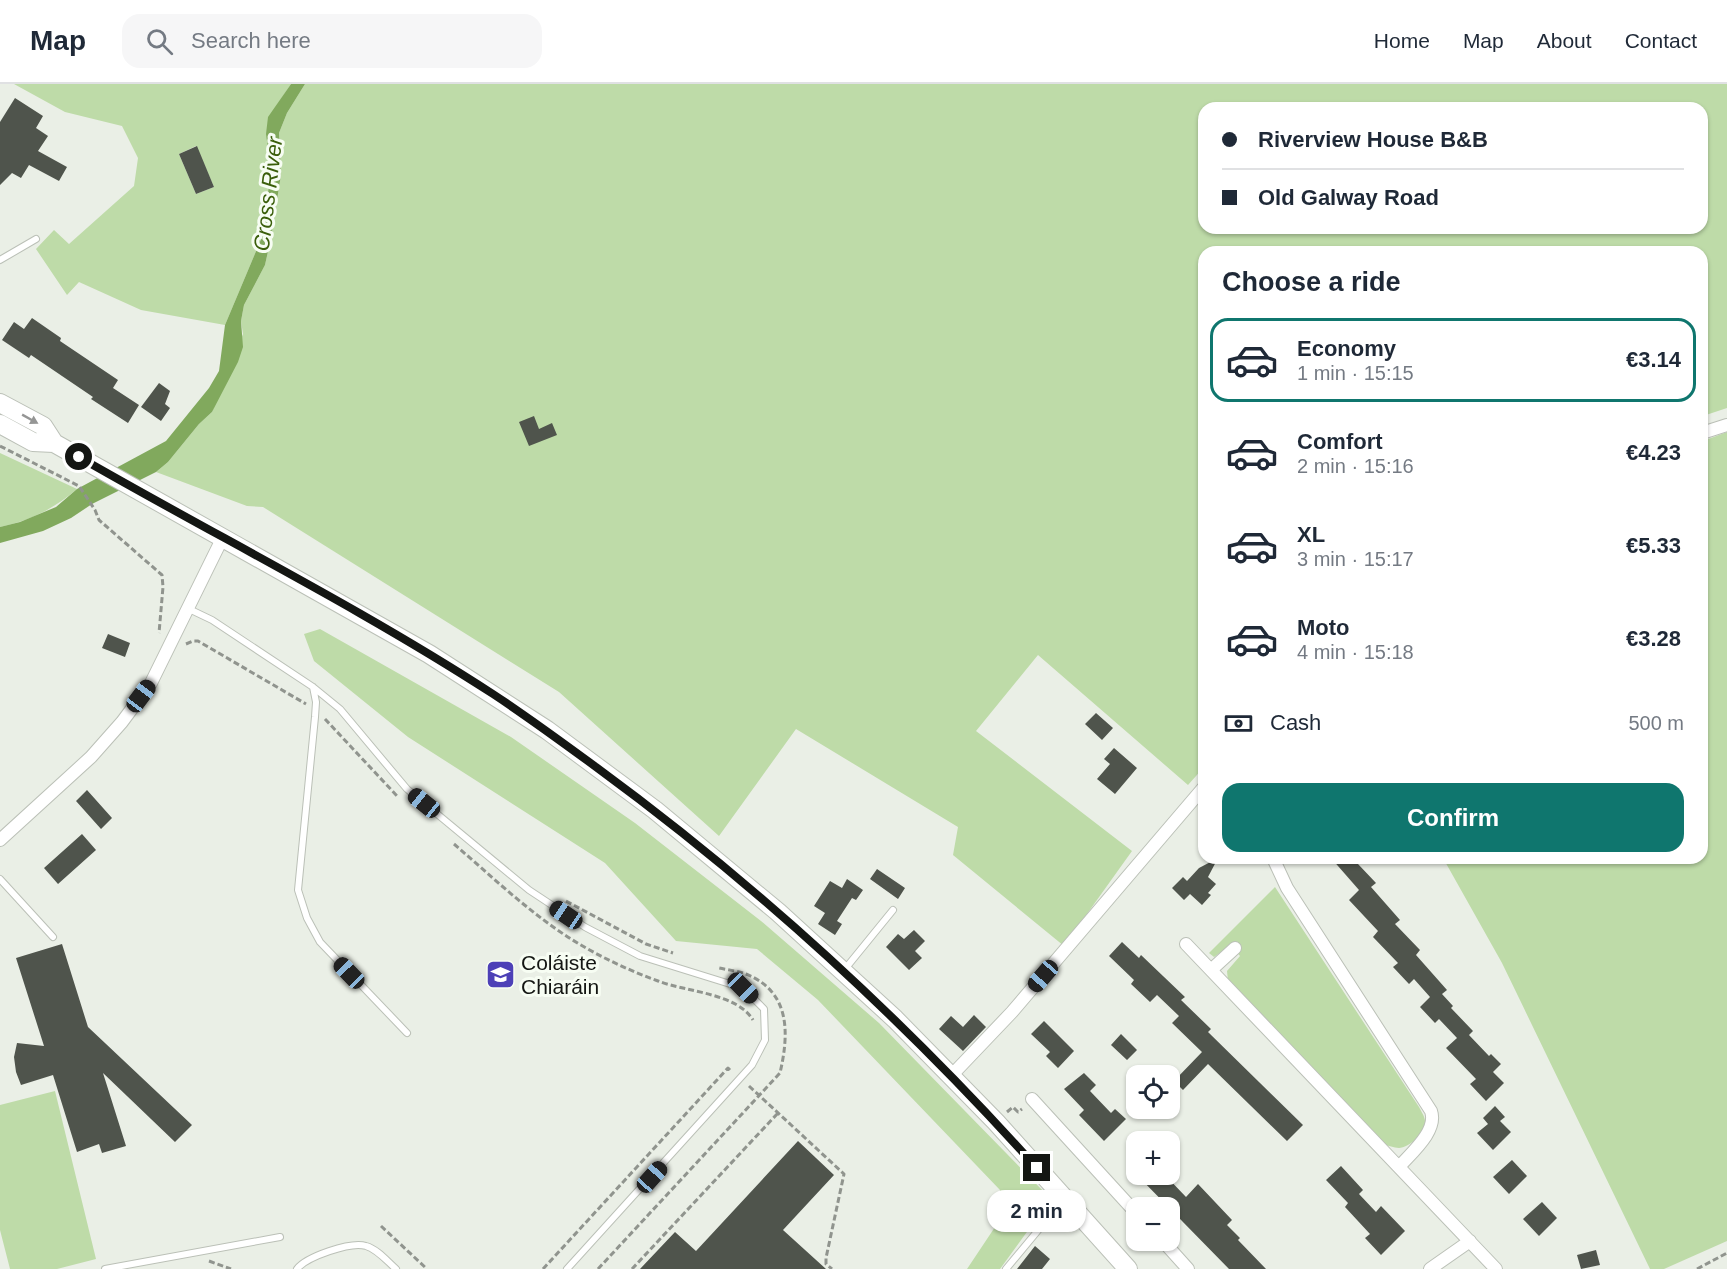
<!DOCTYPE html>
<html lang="en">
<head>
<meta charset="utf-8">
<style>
  :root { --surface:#fff; --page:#f6f6f7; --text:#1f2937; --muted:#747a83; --line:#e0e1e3; --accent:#0f766e }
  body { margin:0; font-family:Helvetica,sans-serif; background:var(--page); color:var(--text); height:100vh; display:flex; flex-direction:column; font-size:22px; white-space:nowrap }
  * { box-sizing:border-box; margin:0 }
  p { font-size:20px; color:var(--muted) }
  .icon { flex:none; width:33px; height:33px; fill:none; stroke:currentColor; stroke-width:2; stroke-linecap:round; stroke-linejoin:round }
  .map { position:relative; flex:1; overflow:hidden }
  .panel { position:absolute; left:1198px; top:162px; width:510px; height:618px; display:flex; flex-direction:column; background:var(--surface); border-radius:18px; box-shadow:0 2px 4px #0004 }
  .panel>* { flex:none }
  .guide { position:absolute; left:1198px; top:18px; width:510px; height:132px; border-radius:18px; box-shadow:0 2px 4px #0004; display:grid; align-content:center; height:132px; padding:0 24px; background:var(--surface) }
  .fabs { position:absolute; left:1126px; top:981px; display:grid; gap:12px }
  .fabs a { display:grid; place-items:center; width:54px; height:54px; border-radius:12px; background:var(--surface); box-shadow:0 2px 4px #0004; font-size:30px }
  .end { position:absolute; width:27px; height:27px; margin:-14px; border:8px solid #141613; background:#fff; box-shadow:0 0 0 3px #fff }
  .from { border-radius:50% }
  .bubble { position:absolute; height:42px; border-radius:18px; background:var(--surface); box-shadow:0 2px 4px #0004; font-size:20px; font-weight:700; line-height:42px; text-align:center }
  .car { position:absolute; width:18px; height:36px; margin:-18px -9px; border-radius:8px; box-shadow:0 0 4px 2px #0007; background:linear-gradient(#222 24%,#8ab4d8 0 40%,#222 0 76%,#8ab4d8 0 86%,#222 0) }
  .guide b { display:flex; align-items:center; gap:21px; height:57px; font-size:22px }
  .guide b+b { border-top:2px solid var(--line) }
  .guide i { width:15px; height:15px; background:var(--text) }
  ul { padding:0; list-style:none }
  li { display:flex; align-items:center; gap:18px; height:84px; margin:0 12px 9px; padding:0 12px; border:3px solid transparent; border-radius:18px }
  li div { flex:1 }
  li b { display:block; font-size:22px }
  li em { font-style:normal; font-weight:700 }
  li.selected { border-color:var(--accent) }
  li>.icon { width:54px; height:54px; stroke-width:1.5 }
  h2 { padding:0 24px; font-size:27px; line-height:72px }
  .pay { display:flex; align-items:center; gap:15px; height:66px; padding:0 24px; font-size:22px }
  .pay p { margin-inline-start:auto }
  .primary-button { display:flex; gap:12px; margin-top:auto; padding:12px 24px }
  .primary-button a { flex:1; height:69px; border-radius:18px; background:var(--accent); color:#fff; font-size:24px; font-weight:700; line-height:69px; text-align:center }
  header { display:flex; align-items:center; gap:36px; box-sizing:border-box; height:84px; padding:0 30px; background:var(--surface); border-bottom:2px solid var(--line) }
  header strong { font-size:28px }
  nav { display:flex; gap:33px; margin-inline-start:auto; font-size:21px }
  .search { width:420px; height:54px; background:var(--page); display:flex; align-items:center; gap:15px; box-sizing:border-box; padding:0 21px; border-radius:18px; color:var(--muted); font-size:22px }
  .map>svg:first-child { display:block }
  .green { fill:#bedba8; fill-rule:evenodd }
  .water { fill:#81a95d }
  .building { fill:#4f544c }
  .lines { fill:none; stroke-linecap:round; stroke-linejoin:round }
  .lane-casing { stroke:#bbc0b7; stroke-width:8 }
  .street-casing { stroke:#bbc0b7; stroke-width:14 }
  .secondary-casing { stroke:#bbc0b7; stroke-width:20 }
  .path { stroke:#90948e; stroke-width:3; stroke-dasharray:6 3; stroke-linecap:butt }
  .lane { stroke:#fff; stroke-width:6 }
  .street { stroke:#fff; stroke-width:12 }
  .secondary { stroke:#fff; stroke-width:18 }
  .oneway { fill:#959695 }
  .route { stroke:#141613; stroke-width:8 }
  .labels { text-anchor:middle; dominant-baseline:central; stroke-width:6; stroke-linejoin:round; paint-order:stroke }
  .poi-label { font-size:21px; fill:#141613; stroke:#f7fdf3; text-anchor:start }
  .water-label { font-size:22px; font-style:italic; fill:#3a5e0a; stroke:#f7fdf3 }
</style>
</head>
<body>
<header>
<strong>Map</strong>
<div class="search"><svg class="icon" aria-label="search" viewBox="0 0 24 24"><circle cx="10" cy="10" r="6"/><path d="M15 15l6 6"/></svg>Search here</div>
<nav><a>Home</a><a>Map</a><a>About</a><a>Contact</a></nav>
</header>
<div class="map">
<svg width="1727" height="1185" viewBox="0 0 1727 1185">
  <rect width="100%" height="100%" fill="#eaefe6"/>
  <path class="green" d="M14,0h277l-14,21 -9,43 3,22 -9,67 -37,88 -84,-15 -62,-28 -12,13 -31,-46 18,-19 15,14 65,-58 4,-28 -16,-32 -57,-14zM196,62l18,41 -18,7 -17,-40z
    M305,0h1422v324l-24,8 -1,-164h-498v515l-16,18 -150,-130 -62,76 156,120 -68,95 -111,-91 5,-28 -162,-98 -77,107 -160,-144 -296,-185 -16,-1 -91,-34 12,-10 31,-38 13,-12 31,-78 -2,-13 3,-16 21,-40 6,-27 10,-63 -2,-42 8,-20zM1204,24h498v120h-498z
    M1727,348v809l-63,28h-14l-148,-306 -59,-105h259l1,-417z
    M0,369l77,36c-25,21 -46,31 -77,38z
    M320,545l191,108 124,86 126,98 118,102 166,170v14l-45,62h-33l36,-54 -3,-25 -182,-190 -61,-51 -81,-8 -71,-78 -197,-126 -94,-76 -10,-27z
    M1275,803l144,220c2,4 6,10 6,14 2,12 -16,26 -26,27 -5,0 -11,-3 -15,-3l-156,-164 -1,-10 13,-15 -9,-11 -17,12 -5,-4z
    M55,1007l41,168 -39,10h-47l-10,-39v-125z"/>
  <path class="water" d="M291,0h14l-18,29 -8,20 2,42 -10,63 -6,27 -21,40 -3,16 2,26 -5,15 -26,50 -13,12 -31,38 -12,10 -64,32 -21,14 -28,13 -43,12v-16l20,-5 36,-15 21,-18 89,-48 43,-53 10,-17 6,-46 37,-88 9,-67 -5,-36 2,-17z"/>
  <path class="building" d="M15,14l28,18 -7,12 12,8 -10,15 29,16 -8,14 -30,-16 -8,13 -9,-5 -12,12v-63z
    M197,62l17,41 -18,7 -17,-40z
    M32,234l29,20 -1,3 58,39 -5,8 26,17 -11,18 -37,-24 2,-2 -62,-42 -2,3 -27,-18 12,-18 10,7z
    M159,299l11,8 -5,13 5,4 -9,13 -20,-14z
    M534,332l5,13 13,-6 5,12 -28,11 -10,-24z
    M108,550l22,9 -5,14 -23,-9z
    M1096,629l17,15 -11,12 -17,-16z
    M1114,664l23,20 -22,26 -18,-15 13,-15 -6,-5z
    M87,706l25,28 -11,11 -25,-28z
    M82,750l14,16 -38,34 -14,-16z
    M1218,774l-10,19 8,7 -8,9 3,2 -9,10 -12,-11 -6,6 -12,-12 11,-11 4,4 12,-13z
    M1331,774h34l-7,6 18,19 -5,4 29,33 -5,4 25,26 -4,5 31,35 -5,4 11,12 -2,2 22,23 -4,4 20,21 2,-2 10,10 -8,8 11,11 -18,18 -16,-17 6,-5 -30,-31 11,-10 -18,-19 -4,4 -15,-16 10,-10 -16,-18 -5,5 -16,-17 5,-4 -25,-26 5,-6 -29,-31 10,-10z
    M877,785l28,19 -7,11 -28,-20z
    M847,795l16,11 -7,10 -4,-2 -15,23 5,3 -7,11 -17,-11 7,-11 -11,-7 16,-25 12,7z
    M914,846l11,11 -10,10 7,7 -13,12 -23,-23 12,-13 6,5z
    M1122,858l17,16 2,-3 44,42 -4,3 30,29 -3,3 95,93 -16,16 -79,-77 -25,26 -9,-9 28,-29 -30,-29 7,-7 -22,-21 -7,7 -19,-18 3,-4 -25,-24z
    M62,860l26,83 104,98 -17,17 -72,-69 23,73 -24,7 -3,-9 -22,8 -24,-77 -32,10 -5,-13 -2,-15 3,-14 27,3 -28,-88z
    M974,931l12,12 -23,24 -24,-22 12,-13 12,11z
    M1044,937l30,30 -16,17 -12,-12 4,-4 -19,-18z
    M1121,950l16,16 -10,10 -16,-15z
    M1084,989l12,12 -6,6 21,22 4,-4 11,10 -22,22 -25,-26 5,-5 -20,-21z
    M1495,1022l10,11 -5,4 11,11 -18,18 -16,-17 11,-9 -5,-6z
    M798,1057l36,34 -51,55 43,39h-186l35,-37 21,19z
    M1512,1076l15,16 -18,18 -16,-17z
    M1341,1082l22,24 -4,4 17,18 5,-6 24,25 -24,24 -16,-17 5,-4 -25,-27 3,-4 -22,-23z
    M1136,1090h28l22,23 12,-13 34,36 -5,5 13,13 -2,2 28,29h-37z
    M1542,1118l15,16 -18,18 -16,-17z
    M1035,1162l15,13 -8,10h-25z
    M1596,1166l4,15 -19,4 -4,-14z"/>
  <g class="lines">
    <defs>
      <path id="lane" d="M0,176l36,-21
        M189,525l23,11 101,67 27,22 67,80 122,101 56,37 55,29 103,32 21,21 1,31 -13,25 -185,204
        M313,603l3,15 -1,15 -17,173 9,28 13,24 87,91
        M0,795l53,58
        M845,885l48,-59
        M105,1185l175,-32
        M297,1185c9,-12 54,-28 69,-23 11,3 21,15 30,23
        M1006,1185l58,-70"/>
      <path id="street" d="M1702,349l25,-8
        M0,756l91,-83 31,-35 29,-39 72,-146
        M1273,774l14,30 144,223c7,20 -20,42 -32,56
        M1186,860l310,325
        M1211,886l24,-22
        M951,992l61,-64 192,-225
        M1032,1015l105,115
        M1162,1156l26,29
        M1430,1185l40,-28"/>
      <path id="secondary" d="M0,319l43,23 11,17 375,211 118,76 108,80 123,102 117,107 101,103 132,147
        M0,340l33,18 21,1"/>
    </defs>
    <use href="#lane" class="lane-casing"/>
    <use href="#street" class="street-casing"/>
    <use href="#secondary" class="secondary-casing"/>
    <path class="path" d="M0,362l79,40 16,24 4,10 63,55 1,12 -4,46
      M186,560l7,-3h5l108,63
      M325,635l73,78
      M454,760c37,32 76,69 117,95 27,17 57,31 87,42 28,11 79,12 95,39
      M566,817l80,43 27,9
      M749,1002l95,88 -18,84v6l6,5
      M1007,1028l6,-5 5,5 4,-3
      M381,1142l46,43
      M209,1177l22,8
      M543,1185l185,-201 4,4
      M598,1185l182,-196c9,-39 11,-81 -34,-99 -8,-3 -18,-4 -27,-6
      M632,1185l146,-156
      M1697,1185l30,-16"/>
    <use href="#lane" class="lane"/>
    <use href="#street" class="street"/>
    <use href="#secondary" class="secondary"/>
  </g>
  <defs><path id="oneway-solid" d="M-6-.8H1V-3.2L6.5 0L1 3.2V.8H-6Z" transform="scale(1.5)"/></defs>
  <use class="oneway" href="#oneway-solid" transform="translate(30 335) rotate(29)"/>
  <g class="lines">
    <path class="route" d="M79,373c137,79 280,150 414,237 35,23 69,48 103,73 161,118 308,253 441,401"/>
  </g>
  <defs>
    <symbol id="school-square" viewBox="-11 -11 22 22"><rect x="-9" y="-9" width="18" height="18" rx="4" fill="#4d40b7" stroke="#f7fdf3"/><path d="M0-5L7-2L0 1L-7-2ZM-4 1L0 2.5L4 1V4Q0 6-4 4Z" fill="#fff"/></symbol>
  </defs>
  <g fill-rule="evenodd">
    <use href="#school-square" x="484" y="874" width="33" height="33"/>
  </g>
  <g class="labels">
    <g class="poi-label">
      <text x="521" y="878">Coláiste<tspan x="521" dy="24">Chiaráin</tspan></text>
    </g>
    <g class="water-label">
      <text transform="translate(268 110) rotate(-83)">Cross River</text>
    </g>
  </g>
</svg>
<div class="fabs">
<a><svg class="icon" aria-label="locate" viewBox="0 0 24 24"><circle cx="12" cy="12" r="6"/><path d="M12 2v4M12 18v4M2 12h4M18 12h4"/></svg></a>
<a>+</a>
<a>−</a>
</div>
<i class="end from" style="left:79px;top:373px"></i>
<i class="end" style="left:1037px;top:1084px"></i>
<div class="bubble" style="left:987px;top:1106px;width:99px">2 min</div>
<i class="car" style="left:141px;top:612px;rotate:37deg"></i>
<i class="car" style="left:424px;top:719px;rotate:309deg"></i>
<i class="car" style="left:566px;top:831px;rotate:304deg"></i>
<i class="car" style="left:349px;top:889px;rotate:316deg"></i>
<i class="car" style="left:1043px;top:892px;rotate:221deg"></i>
<i class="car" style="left:743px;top:904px;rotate:135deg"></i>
<i class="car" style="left:652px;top:1093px;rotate:42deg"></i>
<div class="guide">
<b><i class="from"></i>Riverview House B&amp;B</b>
<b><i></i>Old Galway Road</b>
</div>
<section class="panel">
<h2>Choose a ride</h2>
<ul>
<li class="selected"><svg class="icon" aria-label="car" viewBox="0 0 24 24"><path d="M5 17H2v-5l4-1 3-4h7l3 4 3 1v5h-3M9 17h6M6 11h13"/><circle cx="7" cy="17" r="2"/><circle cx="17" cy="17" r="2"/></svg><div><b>Economy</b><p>1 min · 15:15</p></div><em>€3.14</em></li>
<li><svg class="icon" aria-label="car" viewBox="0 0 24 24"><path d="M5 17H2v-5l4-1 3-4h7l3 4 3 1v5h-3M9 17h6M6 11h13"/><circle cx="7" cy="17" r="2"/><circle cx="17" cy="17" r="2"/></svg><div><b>Comfort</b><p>2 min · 15:16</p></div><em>€4.23</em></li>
<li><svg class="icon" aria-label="car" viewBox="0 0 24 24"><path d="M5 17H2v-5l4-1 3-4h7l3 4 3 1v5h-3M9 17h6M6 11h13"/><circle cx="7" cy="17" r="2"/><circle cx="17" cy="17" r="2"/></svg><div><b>XL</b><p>3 min · 15:17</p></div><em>€5.33</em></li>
<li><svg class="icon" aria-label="car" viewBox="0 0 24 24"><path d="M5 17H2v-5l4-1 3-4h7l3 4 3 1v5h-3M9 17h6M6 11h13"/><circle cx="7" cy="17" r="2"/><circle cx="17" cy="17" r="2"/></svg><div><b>Moto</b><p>4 min · 15:18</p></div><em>€3.28</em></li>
</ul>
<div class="pay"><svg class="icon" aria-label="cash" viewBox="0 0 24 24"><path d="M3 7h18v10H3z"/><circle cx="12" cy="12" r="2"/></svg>Cash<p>500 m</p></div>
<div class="primary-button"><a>Confirm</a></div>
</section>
</div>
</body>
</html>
